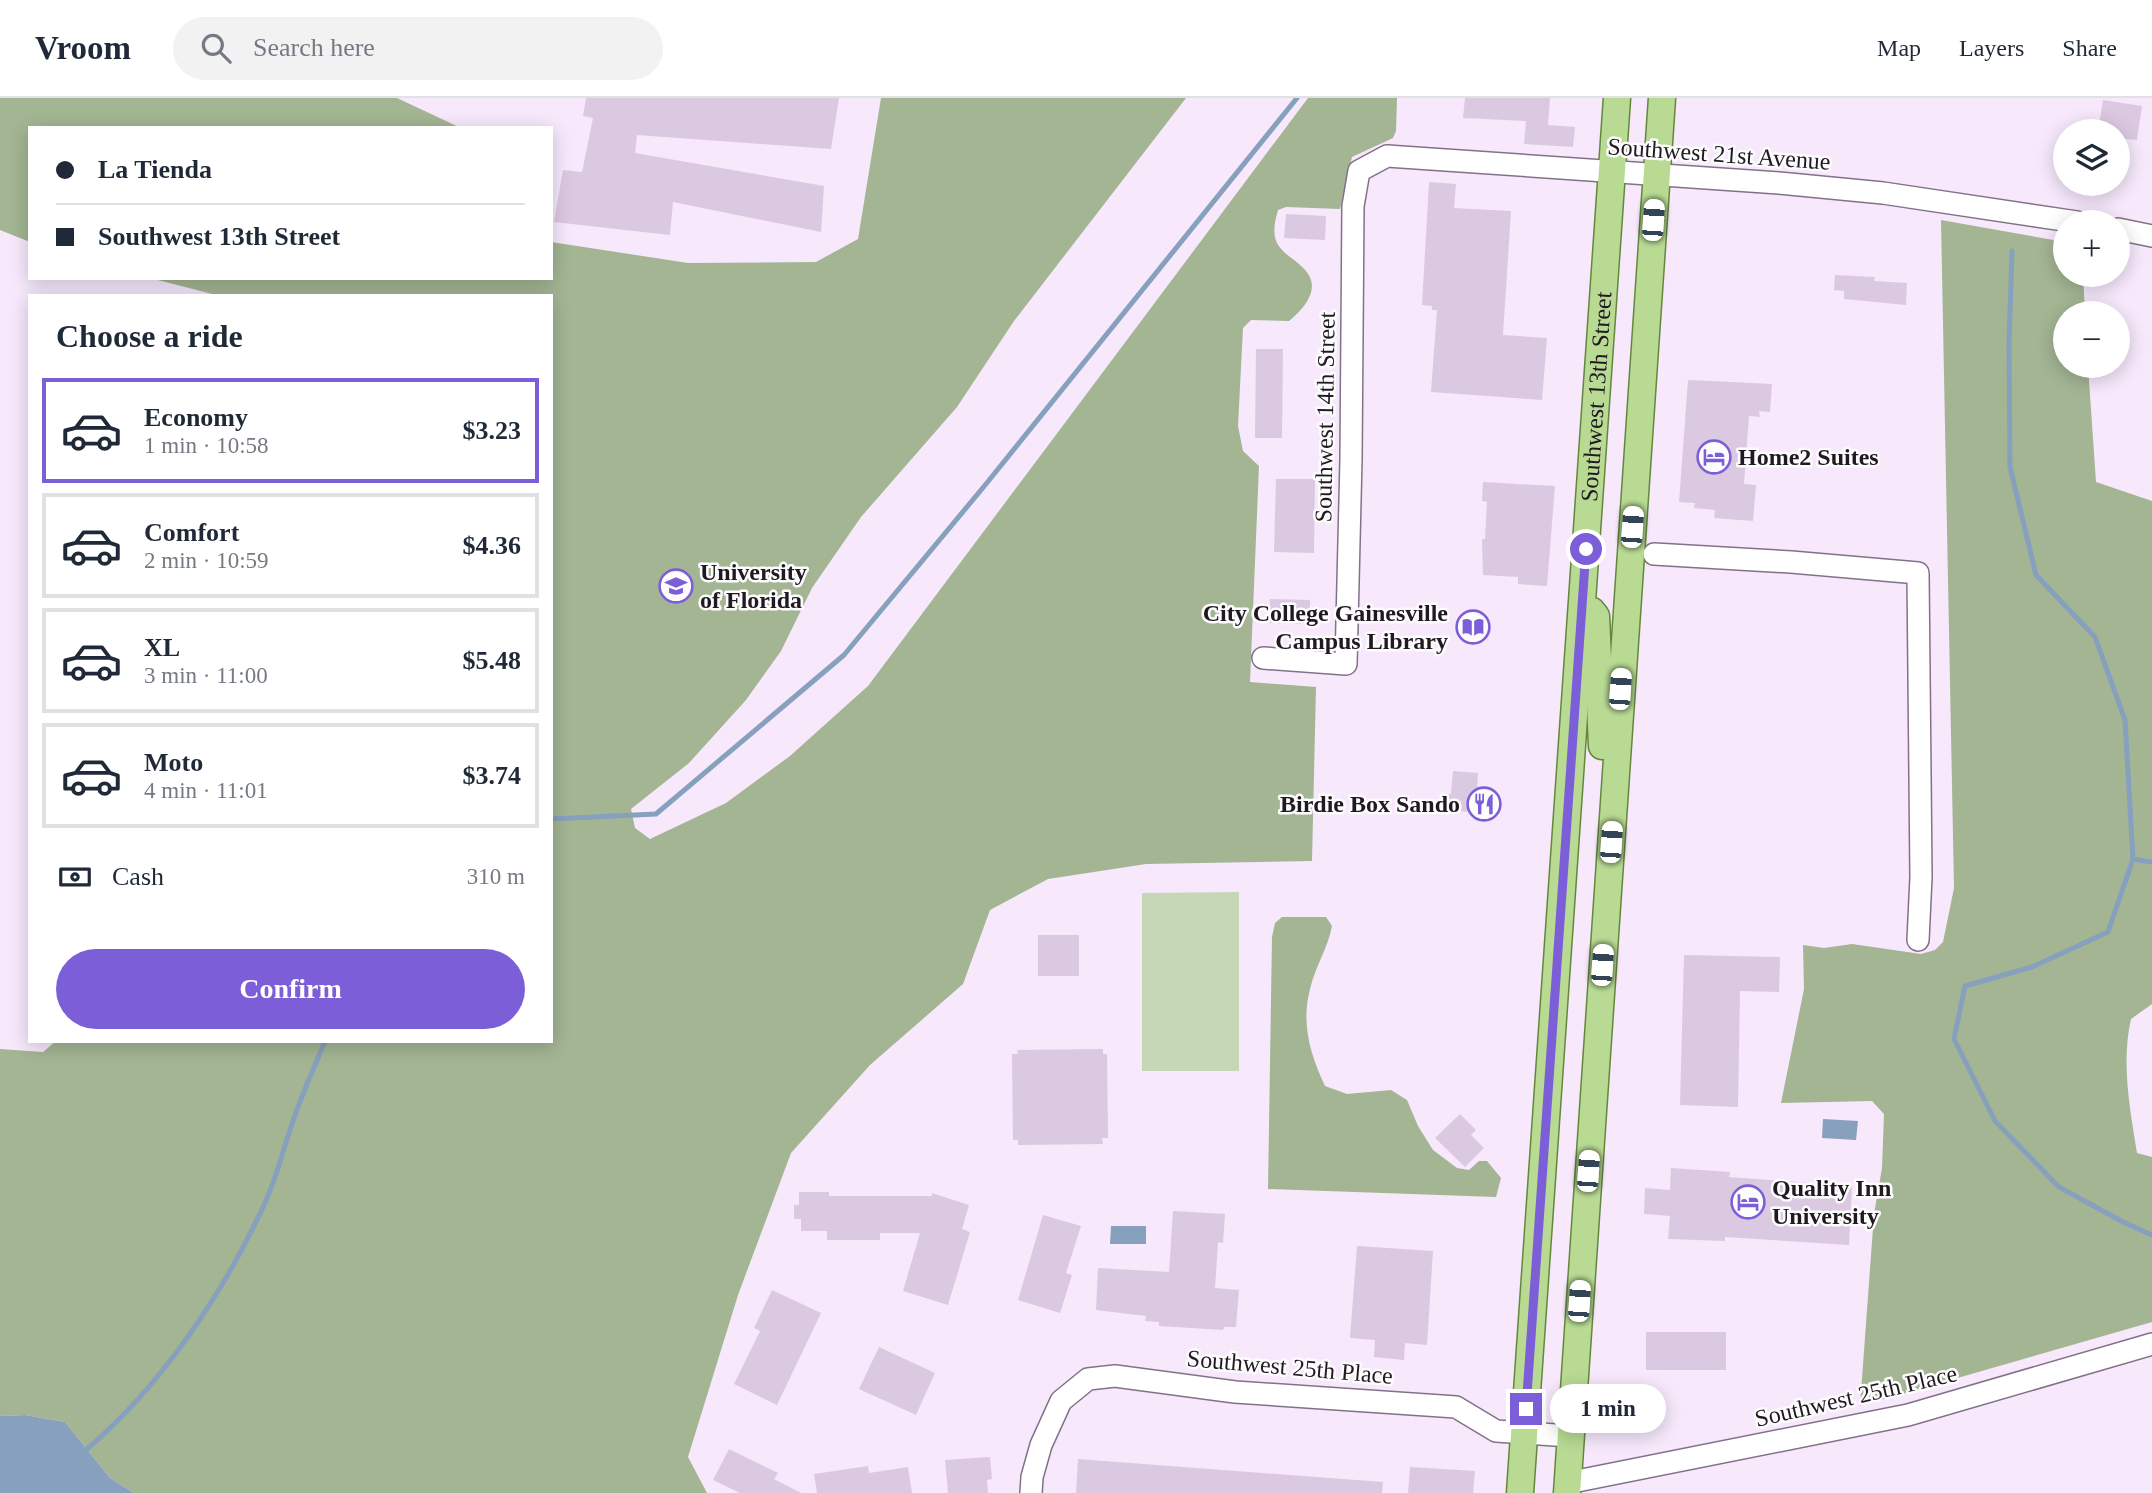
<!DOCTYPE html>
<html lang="en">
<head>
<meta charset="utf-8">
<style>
  :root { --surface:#fff; --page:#f2f2f3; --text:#1f2937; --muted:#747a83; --line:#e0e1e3; --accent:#7c5ed9 }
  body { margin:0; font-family:"Times New Roman",serif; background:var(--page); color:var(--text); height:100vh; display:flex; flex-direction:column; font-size:26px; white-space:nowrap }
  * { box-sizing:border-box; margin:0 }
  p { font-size:23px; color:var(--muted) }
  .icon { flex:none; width:38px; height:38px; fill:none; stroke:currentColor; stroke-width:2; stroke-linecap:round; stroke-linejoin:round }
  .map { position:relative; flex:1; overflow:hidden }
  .sheet { position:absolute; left:28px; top:196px; width:525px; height:749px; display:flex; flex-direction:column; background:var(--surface); border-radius:0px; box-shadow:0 4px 18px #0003 }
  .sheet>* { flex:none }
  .hud { position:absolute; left:28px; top:28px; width:525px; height:154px; border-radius:0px; box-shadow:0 4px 18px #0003; display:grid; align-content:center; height:154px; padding:0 28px; background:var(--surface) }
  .controls { position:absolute; left:2053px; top:21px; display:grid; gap:14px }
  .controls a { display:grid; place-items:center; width:77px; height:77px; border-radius:50%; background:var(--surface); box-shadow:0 4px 18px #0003; font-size:35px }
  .end { position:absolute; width:32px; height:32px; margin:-16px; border:9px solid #7c5ed9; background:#fff; box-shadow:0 0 0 4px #fff }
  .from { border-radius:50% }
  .bubble { position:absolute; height:49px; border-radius:24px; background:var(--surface); box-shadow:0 4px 18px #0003; font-size:23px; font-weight:800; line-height:49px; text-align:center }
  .car { position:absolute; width:21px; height:42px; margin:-21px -10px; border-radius:9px; box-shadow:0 0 5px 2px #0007; background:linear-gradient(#fff 24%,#345 0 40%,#fff 0 76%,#345 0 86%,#fff 0) }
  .hud b { display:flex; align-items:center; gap:24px; height:66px; font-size:26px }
  .hud b+b { border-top:2px solid var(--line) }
  .hud i { width:18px; height:18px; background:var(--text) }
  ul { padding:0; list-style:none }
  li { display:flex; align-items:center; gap:21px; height:105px; margin:0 14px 10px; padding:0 14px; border:4px solid var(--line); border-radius:0px }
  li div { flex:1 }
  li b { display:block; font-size:26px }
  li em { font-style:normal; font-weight:800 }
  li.selected { border-color:var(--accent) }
  li>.icon { width:63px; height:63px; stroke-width:1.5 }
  h2 { padding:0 28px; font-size:32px; line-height:84px }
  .pay { display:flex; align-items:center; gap:18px; height:77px; padding:0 28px; font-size:26px }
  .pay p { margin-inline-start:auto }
  .primary-button { display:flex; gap:14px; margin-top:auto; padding:14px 28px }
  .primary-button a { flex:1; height:80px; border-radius:42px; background:var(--accent); color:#fff; font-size:28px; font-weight:800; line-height:80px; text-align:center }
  header { display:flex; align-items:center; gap:42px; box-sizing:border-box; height:98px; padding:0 35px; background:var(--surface); border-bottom:2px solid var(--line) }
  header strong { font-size:33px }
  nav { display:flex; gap:38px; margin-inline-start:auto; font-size:24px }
  .search { width:490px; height:63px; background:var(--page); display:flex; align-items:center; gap:18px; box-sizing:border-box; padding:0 24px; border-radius:38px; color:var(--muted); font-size:26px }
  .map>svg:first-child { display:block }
  .green { fill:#c6d7b7 }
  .forest { fill:#a3b593 }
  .water { fill:#87a0bd }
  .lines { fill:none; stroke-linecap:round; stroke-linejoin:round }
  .stream { stroke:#87a0bd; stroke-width:5 }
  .building { fill:#dbc9e1 }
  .minor-casing { stroke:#827287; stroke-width:24 }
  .major-casing { stroke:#64873d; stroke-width:29 }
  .minor { stroke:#fff; stroke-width:21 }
  .major { stroke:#b8da93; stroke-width:26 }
  .route { stroke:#7c5ed9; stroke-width:9 }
  .labels { text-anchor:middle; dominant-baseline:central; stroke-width:5; stroke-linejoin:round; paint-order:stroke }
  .street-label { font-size:24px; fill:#201922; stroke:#fcfcfc }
  .poi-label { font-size:24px; font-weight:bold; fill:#201922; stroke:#fcfcfc; text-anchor:start }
</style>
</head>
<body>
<header>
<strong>Vroom</strong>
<div class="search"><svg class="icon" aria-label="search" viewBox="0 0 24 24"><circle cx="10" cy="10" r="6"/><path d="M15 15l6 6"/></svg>Search here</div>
<nav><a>Map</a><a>Layers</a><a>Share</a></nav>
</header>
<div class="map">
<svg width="2152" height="1395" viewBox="0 0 2152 1395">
  <rect width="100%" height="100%" fill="#f7e8fc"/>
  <path class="green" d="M1239,794v179h-97v-178z"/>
  <path class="forest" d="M0,0h397l64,30h-431v114l-30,-12z
    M881,0h305l-172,223 -57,86 -96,110 -49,71 -31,63 -35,49 -57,63 -58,46 4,19 15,11 76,-36 64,-47 78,-70 440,-588h89l-1,33 -3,7 -41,19 -12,52 -54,-2 -8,3c-3,11 -6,22 -1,33 5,10 16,15 24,23 23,19 5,41 -12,55l-38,-1 -8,8 -5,98 5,25 16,15 -9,216 66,5 -4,174 -166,3 -98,15 -58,31 -27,74 -93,81 -79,88 -53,142 -50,162 19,36h-573l-24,-15 -45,-56 -40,-7 -25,1v-367l43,3 13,-11h495v-745h-331l-70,-18h401v-36l137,21 128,-1 42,-23z
    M1941,122l124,22v33h18l2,38h-20v53h23l8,116 56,19v503l-21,15c-10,44 -1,90 6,134l15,4v165l-292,84 14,-192 8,-46 2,-54 -12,-13 -91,2 23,-114 -1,-44 21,3 28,-4 69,10 14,-4 8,-8 11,-54z
    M1282,819h44l6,9c-4,22 -17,41 -22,63 -9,34 0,65 15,97l22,8 44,-4 16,10 11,26 15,24 24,18 12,2 10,-9h8l14,17 -5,19 -228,-8 4,-252 3,-14z"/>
  <path class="water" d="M1823,1021l35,2 -2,19 -34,-2z
    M1111,1128h35v18h-36z
    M25,1317l40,7 45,56 24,15h-134v-77z"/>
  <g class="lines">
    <path class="stream" d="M2012,153l-3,93 1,123 26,108 59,62 30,83 8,139 -25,73 -76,35 -67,19 -11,53 41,82 64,66 64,35 29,13
      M551,721l105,-5 188,-159 142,-171 311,-386
      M2133,761l19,3
      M87,1351c74,-63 136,-155 177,-244 14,-30 21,-64 33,-95 8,-23 19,-46 28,-69"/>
  </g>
  <path class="building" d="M586,0h253l-8,51 -194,-14 -2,18 189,33 -3,46 -148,-30 -3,33 -116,-13 9,-52 19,2 11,-54 -10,-2z
    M1465,0h85l-2,27 27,2 -2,20 -49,-3 2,-23 -63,-3z
    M2103,2l39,6 -5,34 -19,-2v-7h-20z
    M1429,84l27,2 -2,24 57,3 -8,124 44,3 -5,62 -111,-8 6,-82h-5v-4l-10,-1z
    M1286,116l40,2 -1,24 -41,-2z
    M1835,177l40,2 -1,4 33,2 -1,22 -62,-6v-8l-10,-1z
    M1256,251h27l-1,89h-27z
    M1688,282l84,4 -2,28 -11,-1 1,6 -11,-1 -5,68 12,1 -3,36 -39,-3 1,-8 -21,-2 1,-5 -16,-1z
    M1276,381h39l-1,74 -40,-1z
    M1483,384l72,4 -8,100 -29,-2v-7l-35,-2 -1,-36h3l2,-37 -5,-1z
    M1270,501l40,1v24l-41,-1z
    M1453,673l25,2 -1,19 20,2 -2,20 -49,-4 1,-16h4z
    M1038,837h41v41h-41z
    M1684,857l96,2 -1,35 -39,-1 -2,116 -58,-2z
    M1103,951v5h4l1,84h-6l1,6 -85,1v-5h-5l-1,-86h6l-1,-4z
    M1460,1016l16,16 -5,5 13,13 -19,19 -30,-29z
    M1671,1070l59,4 -1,5 123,9 -3,59 -124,-8v4l-57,-2 2,-23 -26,-2 1,-26 25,2z
    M799,1094h30v4h103v-3l37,12 -7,24 8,3 -22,73 -45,-14 17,-58h-40v7h-53v-9h-26v-12h-7v-14h5z
    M1173,1113l52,3 -2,29 -5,-1 -3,46 24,2 -3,37h-12l-1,3 -64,-4v-4l-14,-1 1,-5 -50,-6 2,-42 71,4z
    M1043,1117l38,11 -15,47 6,2 -12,38 -42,-13z
    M1357,1148l76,5 -6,94 -22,-2 -1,17 -30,-3 1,-17 -25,-2z
    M772,1192l49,23 -44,92 -43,-21 26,-53 -6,-3z
    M1646,1234h80v38h-80z
    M879,1249l56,26 -19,42 -57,-26z
    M729,1351l49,24 -4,6 27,14h-61l-27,-13z
    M990,1359l2,22 -5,1 1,13h-40l-3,-33z
    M1078,1361l305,23 -1,11h-306z
    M868,1368l1,7 39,-6 4,26h-95l-3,-19z
    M1410,1369l65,4 -2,22h-65z"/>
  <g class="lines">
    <defs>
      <path id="minor" d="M2118,131l34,7
        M1654,456l137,8 127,11 3,304 -3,63
        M1263,560l83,6 5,-205 2,-253 6,-35 28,-15 392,27 104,10 194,29
        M1567,1385l341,-68 244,-71
        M1031,1395l1,-16 9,-32 20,-44 27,-22 27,-3 120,16 221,15 40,24 74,5"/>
      <g id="major">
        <path d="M1592,513l4,5 6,130"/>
        <path id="s1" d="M1520,1395l97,-1395"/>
        <path d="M1567,1395l95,-1395"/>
      </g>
    </defs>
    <use href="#minor" class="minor-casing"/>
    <use href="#major" class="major-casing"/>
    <use href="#minor" class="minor"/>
    <use href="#major" class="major"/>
  </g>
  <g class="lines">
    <path class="route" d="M1526,1311l60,-860"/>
  </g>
  <defs>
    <symbol id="hotel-ring" viewBox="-11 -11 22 22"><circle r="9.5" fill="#fcfcfc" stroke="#7c5ed9" stroke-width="1.5"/><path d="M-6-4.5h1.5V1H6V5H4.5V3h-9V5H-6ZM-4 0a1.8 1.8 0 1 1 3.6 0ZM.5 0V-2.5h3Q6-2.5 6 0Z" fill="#7c5ed9"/></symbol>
    <symbol id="university-ring" viewBox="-11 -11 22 22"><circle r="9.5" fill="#fcfcfc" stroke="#7c5ed9" stroke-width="1.5"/><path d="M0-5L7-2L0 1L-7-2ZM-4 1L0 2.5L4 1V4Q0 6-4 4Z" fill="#7c5ed9"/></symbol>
    <symbol id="library-ring" viewBox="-11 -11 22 22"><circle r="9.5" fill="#fcfcfc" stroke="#7c5ed9" stroke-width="1.5"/><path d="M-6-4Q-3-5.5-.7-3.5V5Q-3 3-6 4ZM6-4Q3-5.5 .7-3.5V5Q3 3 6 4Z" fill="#7c5ed9"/></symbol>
    <symbol id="restaurant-ring" viewBox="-11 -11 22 22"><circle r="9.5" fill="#fcfcfc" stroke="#7c5ed9" stroke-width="1.5"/><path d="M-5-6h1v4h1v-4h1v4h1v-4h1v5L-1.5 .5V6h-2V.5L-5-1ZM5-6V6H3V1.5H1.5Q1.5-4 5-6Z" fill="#7c5ed9"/></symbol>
  </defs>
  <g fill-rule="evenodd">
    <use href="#hotel-ring" x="1695" y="340" width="38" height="38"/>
    <use href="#university-ring" x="657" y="469" width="38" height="38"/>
    <use href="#library-ring" x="1454" y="510" width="38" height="38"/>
    <use href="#restaurant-ring" x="1465" y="687" width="38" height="38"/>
    <use href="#hotel-ring" x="1729" y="1085" width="38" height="38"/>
  </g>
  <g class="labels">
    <g class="street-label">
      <text transform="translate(1719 56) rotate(4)">Southwest 21st Avenue</text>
      <text stroke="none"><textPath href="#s1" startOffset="1099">Southwest 13th Street</textPath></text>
      <text transform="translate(1325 319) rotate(-89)">Southwest 14th Street</text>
      <text transform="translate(1290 1269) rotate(5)">Southwest 25th Place</text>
      <text transform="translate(1856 1298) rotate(-13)">Southwest 25th Place</text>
    </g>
    <g class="poi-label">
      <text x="1738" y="359">Home2 Suites</text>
      <text x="700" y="474">University<tspan x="700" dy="28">of Florida</tspan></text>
      <text x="1448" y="515" text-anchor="end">City College Gainesville<tspan x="1448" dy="28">Campus Library</tspan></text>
      <text x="1460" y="706" text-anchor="end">Birdie Box Sando</text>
      <text x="1772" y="1090">Quality Inn<tspan x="1772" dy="28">University</tspan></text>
    </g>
  </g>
</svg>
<div class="controls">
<a><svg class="icon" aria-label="layers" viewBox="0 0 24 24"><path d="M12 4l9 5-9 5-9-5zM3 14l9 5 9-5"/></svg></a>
<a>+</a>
<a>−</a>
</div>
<i class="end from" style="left:1586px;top:451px"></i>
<i class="end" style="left:1526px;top:1311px"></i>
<div class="bubble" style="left:1550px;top:1286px;width:116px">1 min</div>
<i class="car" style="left:1653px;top:122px;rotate:4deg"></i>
<i class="car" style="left:1632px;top:429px;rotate:4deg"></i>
<i class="car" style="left:1620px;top:591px;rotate:4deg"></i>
<i class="car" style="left:1611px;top:744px;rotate:4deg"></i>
<i class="car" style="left:1602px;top:867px;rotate:4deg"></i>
<i class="car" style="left:1588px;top:1073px;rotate:4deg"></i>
<i class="car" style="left:1579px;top:1203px;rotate:4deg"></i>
<div class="hud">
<b><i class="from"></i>La Tienda</b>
<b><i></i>Southwest 13th Street</b>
</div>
<section class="sheet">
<h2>Choose a ride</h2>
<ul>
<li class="selected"><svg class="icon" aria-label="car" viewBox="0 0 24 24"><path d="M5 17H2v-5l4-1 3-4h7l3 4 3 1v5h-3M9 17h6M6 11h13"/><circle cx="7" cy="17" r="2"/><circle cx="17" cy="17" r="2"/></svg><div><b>Economy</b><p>1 min · 10:58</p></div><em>$3.23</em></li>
<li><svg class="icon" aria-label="car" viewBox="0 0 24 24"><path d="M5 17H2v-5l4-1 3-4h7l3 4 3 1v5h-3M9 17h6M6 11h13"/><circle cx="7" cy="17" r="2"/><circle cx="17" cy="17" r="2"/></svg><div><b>Comfort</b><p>2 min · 10:59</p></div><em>$4.36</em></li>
<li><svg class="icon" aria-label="car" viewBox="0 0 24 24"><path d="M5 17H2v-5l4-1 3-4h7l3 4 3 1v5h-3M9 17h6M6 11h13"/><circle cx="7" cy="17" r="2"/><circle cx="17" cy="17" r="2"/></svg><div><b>XL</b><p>3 min · 11:00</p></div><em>$5.48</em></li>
<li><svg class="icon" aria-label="car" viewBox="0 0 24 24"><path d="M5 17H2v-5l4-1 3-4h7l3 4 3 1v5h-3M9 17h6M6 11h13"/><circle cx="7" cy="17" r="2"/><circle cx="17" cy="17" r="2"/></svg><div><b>Moto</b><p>4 min · 11:01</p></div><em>$3.74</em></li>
</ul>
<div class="pay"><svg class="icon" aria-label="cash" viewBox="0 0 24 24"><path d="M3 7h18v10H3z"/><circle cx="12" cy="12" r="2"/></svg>Cash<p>310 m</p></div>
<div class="primary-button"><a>Confirm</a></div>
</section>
</div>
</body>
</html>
